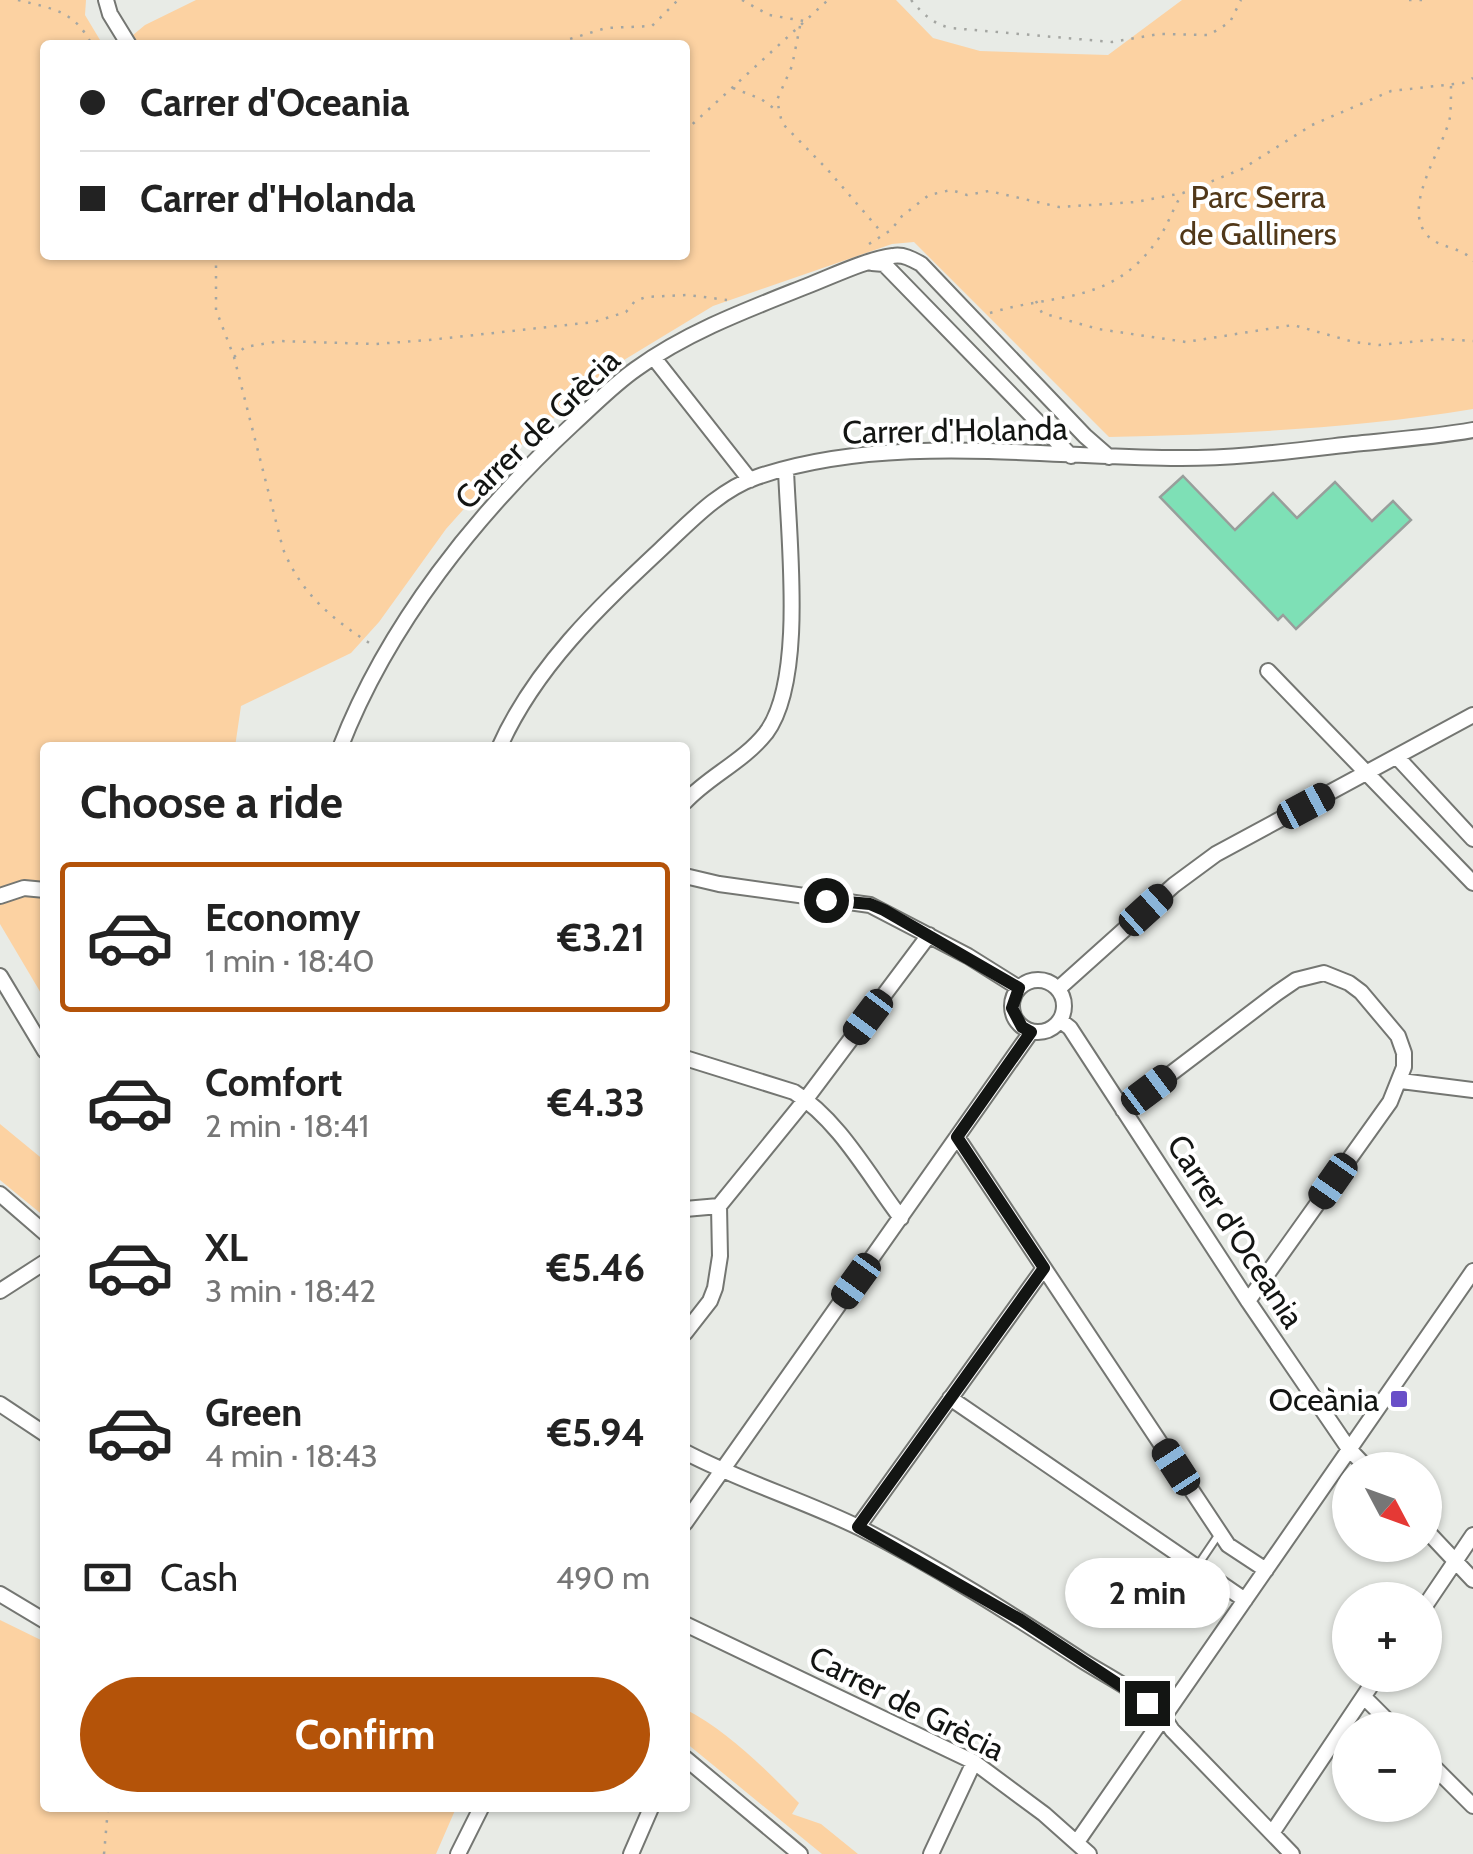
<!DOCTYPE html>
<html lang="en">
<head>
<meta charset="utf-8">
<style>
  :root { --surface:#fff; --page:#f6f6f6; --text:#222; --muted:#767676; --line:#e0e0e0; --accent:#b45309 }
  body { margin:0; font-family:Cabin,sans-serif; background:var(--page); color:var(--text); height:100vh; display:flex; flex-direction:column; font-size:38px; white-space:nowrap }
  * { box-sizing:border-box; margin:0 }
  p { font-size:32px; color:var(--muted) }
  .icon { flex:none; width:55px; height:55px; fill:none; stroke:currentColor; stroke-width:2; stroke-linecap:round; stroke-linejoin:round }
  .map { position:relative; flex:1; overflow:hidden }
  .details { position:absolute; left:40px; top:742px; width:650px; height:1070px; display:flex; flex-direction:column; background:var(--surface); border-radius:10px; box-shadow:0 2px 8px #0004 }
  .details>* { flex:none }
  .banner { position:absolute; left:40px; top:40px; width:650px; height:220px; border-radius:10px; box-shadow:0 2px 8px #0004; display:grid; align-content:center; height:220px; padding:0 40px; background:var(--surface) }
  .needle { width:65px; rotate:131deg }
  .buttons { position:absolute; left:1332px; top:1452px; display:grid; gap:20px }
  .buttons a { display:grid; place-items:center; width:110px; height:110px; border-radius:50%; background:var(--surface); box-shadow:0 2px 8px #0004; font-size:50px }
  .end { position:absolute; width:45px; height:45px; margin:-22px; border:12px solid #131513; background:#fff; box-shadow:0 0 0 5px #fff }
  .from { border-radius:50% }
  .bubble { position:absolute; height:70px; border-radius:35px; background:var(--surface); box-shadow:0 2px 8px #0004; font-size:32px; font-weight:700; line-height:70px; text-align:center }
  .car { position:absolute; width:30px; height:60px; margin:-30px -15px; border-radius:12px; box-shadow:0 0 8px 2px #0007; background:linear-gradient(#222 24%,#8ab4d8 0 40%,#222 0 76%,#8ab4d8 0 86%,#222 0) }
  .banner b { display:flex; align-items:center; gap:35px; height:95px; font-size:38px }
  .banner b+b { border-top:2px solid var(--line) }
  .banner i { width:25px; height:25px; background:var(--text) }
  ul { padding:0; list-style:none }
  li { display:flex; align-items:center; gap:30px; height:150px; margin:0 20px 15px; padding:0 20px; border:5px solid transparent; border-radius:10px }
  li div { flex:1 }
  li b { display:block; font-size:38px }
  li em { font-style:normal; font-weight:700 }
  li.active { border-color:var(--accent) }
  li>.icon { width:90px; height:90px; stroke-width:1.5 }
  h2 { padding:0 40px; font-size:45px; line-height:120px }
  .pay { display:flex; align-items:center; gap:25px; height:110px; padding:0 40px; font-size:38px }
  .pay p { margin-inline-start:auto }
  .cta { display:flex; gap:20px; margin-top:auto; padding:20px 40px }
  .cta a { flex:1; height:115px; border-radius:60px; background:var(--accent); color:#fff; font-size:40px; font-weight:700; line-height:115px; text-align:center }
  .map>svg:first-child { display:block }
  .green { fill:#fcd2a2 }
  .building { fill:#7ee0b6; stroke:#989e9b; stroke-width:2.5 }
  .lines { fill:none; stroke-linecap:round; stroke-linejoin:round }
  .service-casing { stroke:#747672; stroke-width:10 }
  .minor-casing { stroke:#747672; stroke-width:18 }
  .path { stroke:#a4a6a2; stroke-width:2.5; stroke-dasharray:2.5 8; stroke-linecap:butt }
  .service { stroke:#fff; stroke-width:6 }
  .minor { stroke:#fff; stroke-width:14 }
  .route { stroke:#131513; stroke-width:12 }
  .poi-dot { fill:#694fc8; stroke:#fff; stroke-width:4 }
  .labels { text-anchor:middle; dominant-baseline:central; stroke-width:8; stroke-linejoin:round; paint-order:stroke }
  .park-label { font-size:32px; fill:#513819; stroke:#fff }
  .street-label { font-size:32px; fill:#131513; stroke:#fff }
  .poi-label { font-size:32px; fill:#131513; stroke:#fff; text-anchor:end }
</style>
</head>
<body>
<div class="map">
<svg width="1473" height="1854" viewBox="0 0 1473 1854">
  <rect width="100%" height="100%" fill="#e8ebe6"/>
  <path class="green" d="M0,0h86l-1,15 18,30h-58v210h640v-210h-564l24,-20 51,-25h700l37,38 47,13 128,4 74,-55h291v409c-120,20 -242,25 -364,28l-195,-195 -22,2 -179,62 -94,57 -100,84 -73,82 -67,93 -28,31 -110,53 -6,41 -190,1v252l-45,-76z
    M0,1124l45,37v56l-45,-37z
    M0,1620l45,22v166h411l-20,46h-436z
    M685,1709c44,23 79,59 114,94l-7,11 29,10 37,30h-36l-131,-107 -6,-6z"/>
  <path class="building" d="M1183,476l52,54 38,-37 24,25 38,-36 37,39 21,-20 18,19 -115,109 -13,-14 -5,5 -118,-123z"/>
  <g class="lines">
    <defs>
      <path id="service" d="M1198,1565l21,-31"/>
      <path id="minor" d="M106,0l4,14 19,31
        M872,263l12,1 187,192
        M654,358l96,122
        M1268,671l205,212
        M340,748c48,-124 137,-235 233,-324 21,-19 40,-39 63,-55 51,-37 113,-60 171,-83 26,-10 58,-26 86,-30 10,-2 19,3 28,8l164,172 24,21
        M499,748c36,-81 99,-140 162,-199 29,-27 58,-59 96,-72 129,-44 280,-20 414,-19 61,1 121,-7 182,-14 40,-4 80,-7 120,-14
        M1397,757l76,82
        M685,802c24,-26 58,-40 81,-69 40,-53 22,-198 20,-264
        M685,876l34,8 151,21 98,51 51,32
        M0,896l24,-8 21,2
        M0,976l45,75
        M1012 1006a26 26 0 1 1 52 0a26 26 0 1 1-52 0Z
        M1058,989l116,-104 42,-31 257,-139
        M1061,1021l9,7 178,273 101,148 20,21
        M685,1058l109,34c45,28 75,84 107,126
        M1401,1081l72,9
        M1123,1110l154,-117 19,-13 28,-7 25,10 12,9 37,44 6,17v14l-14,35 -142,199
        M957,1137l271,408 38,25
        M0,1194l45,39
        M685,1209l34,-3
        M0,1291l45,-29
        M685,1333l25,-32 5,-13 5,-32 -1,-50 87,-107 123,-164
        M950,1398l295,202
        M0,1404l45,30
        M685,1452c57,30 118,48 175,76 77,39 151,86 223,133 30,19 72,38 89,69l120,124
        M685,1523l346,-491
        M858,1527l186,-259
        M1425,1529l48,51
        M0,1594l45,27
        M1425,1606l48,-71
        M685,1624l289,138 70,52 45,40
        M1364,1697l33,33
        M685,1758l115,96
        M1425,1758l48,48
        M1272,1833l106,-158
        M1077,1842l396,-571
        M458,1854l23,-46
        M631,1854l20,-46
        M931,1854l43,-92"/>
    </defs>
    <use href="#service" class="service-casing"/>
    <use href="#minor" class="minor-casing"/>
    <path class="path" d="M18,0c35,9 56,10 74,45
      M742,0l27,15 35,6
      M911,0c12,14 22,24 40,28l161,14 47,-8 50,1 21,-13 11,-22
      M1409,0h13
      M800,26l-8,40 -15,34 5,23 45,46 56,65
      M550,45l56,-17 46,-2 26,-26
      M1451,86c0,10 0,21 -1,31 -6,31 -49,89 -23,118 12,14 35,11 46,26
      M733,88l28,11 18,13
      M685,131l143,-131
      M869,244l22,-14 11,-14 27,-21 22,-5 16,5 22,-4 70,16 77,-5 47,-9 59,-24 70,-44 79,-34 72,-8 10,-5
      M216,255v55l18,47 49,192c19,46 49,70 91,97
      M1036,301l6,12 56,16 88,13 107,-17 61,17 25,3 62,-6 32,2
      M990,313c65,-20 121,-8 166,-71 11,-14 16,-32 26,-48
      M234,357l11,-10 35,-6 95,3 54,-4 165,-18 32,-10 9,-11 11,-4 42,-2 39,5
      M104,1854l4,-46"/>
    <use href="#service" class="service"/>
    <use href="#minor" class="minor"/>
  </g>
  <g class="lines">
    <path class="route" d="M826,900l44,4 14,6 135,78 -7,20 10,19 9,5 -74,105 87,131 -186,259 163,93 126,83"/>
  </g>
  <rect class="poi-dot" x="1389" y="1389" width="20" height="20" rx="5"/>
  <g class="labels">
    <g class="park-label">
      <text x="1258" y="196">Parc Serra<tspan x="1258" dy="37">de Galliners</tspan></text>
    </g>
    <g class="street-label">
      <text transform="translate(537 429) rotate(-44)">Carrer de Grècia</text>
      <text transform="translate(955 430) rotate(-1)">Carrer d'Holanda</text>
      <text transform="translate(1236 1231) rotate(57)">Carrer d'Oceania</text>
      <text transform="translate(907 1703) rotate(27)">Carrer de Grècia</text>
    </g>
    <g class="poi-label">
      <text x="1379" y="1399">Oceània</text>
    </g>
  </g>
</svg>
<div class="buttons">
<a><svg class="needle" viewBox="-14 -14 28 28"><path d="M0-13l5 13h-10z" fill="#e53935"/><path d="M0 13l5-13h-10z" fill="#767676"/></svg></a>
<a>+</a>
<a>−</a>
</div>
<i class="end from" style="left:826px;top:900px"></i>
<i class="end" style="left:1147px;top:1703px"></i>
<div class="bubble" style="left:1065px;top:1558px;width:165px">2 min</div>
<i class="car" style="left:1306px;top:806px;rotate:62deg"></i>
<i class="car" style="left:1146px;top:910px;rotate:48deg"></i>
<i class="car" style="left:868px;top:1017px;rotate:217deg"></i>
<i class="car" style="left:1149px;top:1090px;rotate:53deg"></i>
<i class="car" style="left:1333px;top:1181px;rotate:215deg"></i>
<i class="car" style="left:856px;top:1281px;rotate:216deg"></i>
<i class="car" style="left:1176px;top:1467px;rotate:327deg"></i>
<div class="banner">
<b><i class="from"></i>Carrer d'Oceania</b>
<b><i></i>Carrer d'Holanda</b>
</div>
<section class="details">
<h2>Choose a ride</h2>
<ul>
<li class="active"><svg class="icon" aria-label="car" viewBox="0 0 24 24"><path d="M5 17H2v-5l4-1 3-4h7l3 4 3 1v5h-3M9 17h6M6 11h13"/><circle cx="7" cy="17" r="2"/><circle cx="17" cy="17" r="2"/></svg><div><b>Economy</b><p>1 min · 18:40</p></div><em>€3.21</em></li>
<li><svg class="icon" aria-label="car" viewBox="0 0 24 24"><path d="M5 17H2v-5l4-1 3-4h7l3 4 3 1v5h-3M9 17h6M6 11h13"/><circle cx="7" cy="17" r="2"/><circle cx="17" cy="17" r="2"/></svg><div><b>Comfort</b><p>2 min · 18:41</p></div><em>€4.33</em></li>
<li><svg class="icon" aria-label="car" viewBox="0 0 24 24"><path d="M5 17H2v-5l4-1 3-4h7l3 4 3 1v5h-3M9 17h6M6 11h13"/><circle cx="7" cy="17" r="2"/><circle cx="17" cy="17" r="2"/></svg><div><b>XL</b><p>3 min · 18:42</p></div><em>€5.46</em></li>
<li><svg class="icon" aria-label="car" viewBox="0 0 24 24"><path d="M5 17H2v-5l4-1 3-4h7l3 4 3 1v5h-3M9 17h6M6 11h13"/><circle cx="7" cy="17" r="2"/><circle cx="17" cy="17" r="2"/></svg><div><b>Green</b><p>4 min · 18:43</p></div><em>€5.94</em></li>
</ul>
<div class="pay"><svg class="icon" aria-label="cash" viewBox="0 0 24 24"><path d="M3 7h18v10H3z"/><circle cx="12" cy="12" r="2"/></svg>Cash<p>490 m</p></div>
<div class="cta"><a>Confirm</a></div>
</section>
</div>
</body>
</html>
